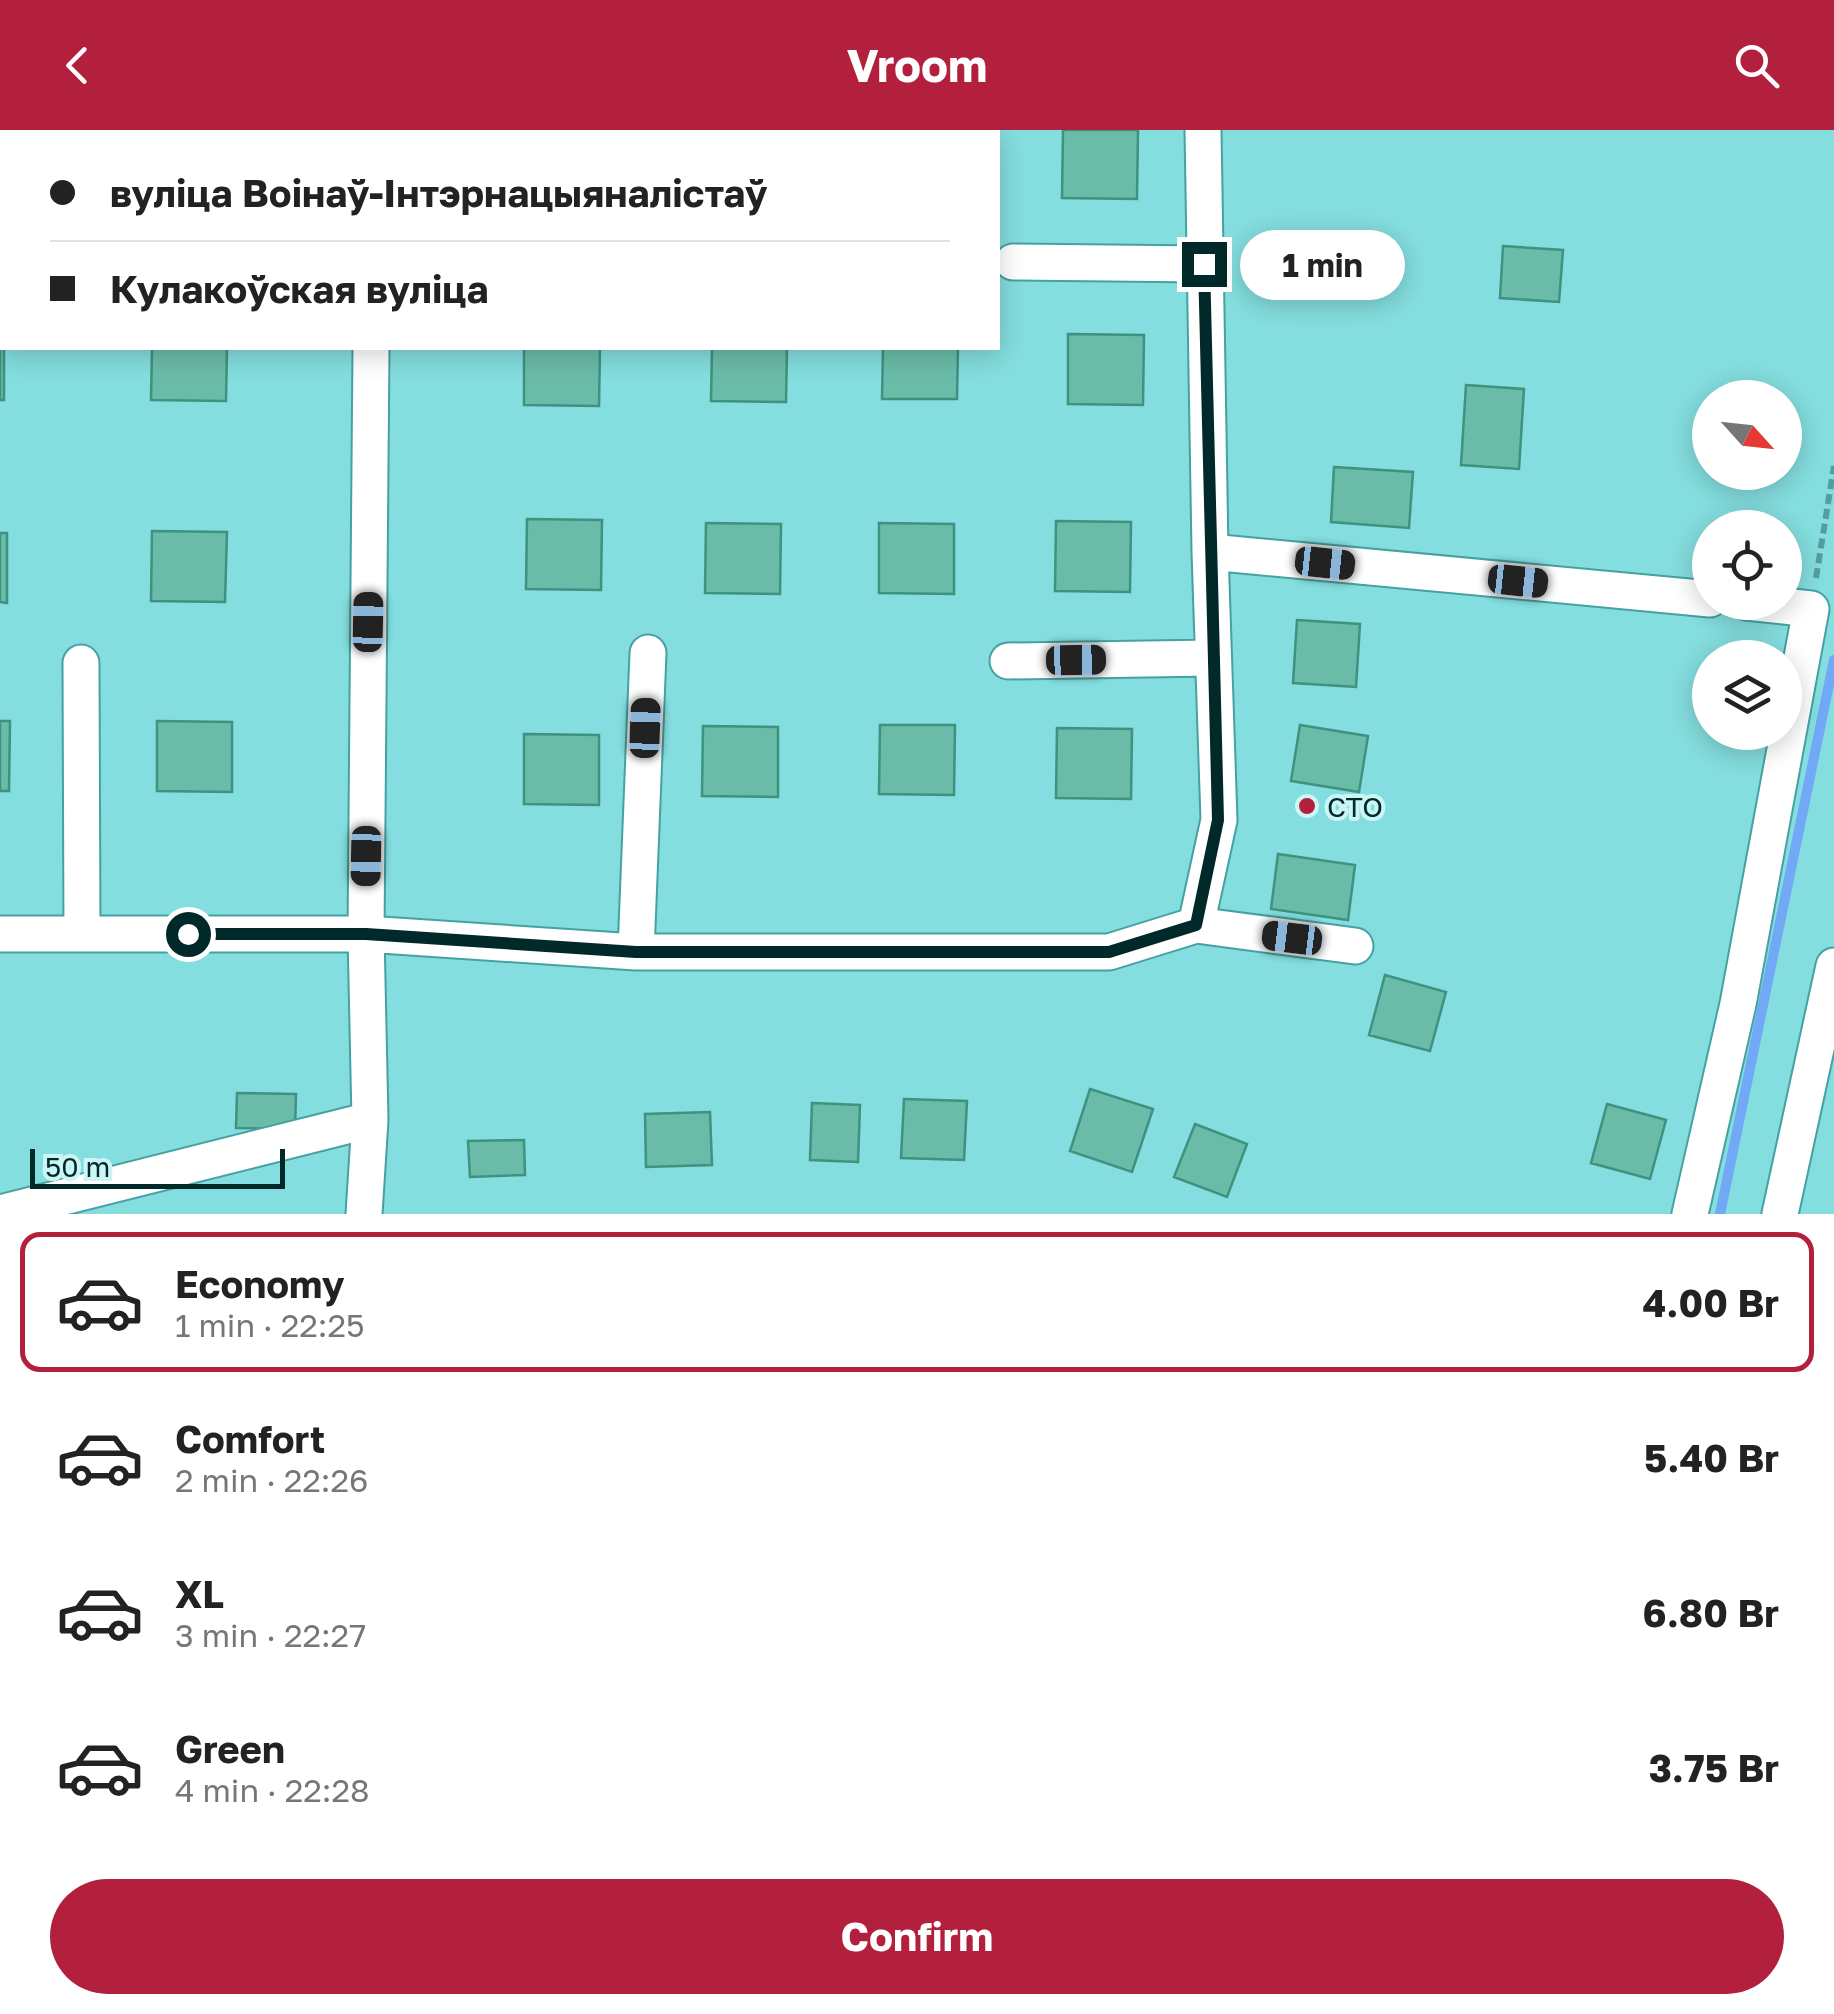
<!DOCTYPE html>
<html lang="en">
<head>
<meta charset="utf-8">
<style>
  :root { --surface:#fff; --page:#f2f2f2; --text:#222; --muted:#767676; --line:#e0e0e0; --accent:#b2203e }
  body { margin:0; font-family:"Golos Text",sans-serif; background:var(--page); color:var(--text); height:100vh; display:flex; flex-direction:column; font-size:38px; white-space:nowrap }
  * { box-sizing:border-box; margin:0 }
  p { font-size:32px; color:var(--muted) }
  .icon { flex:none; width:55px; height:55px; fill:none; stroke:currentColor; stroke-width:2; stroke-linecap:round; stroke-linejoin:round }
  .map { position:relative; height:1084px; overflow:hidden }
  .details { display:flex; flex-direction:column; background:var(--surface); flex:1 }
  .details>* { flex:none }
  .hud { position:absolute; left:0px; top:0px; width:1000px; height:220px; box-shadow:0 5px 25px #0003; display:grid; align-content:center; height:220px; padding:0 50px; background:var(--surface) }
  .needle { width:65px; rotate:117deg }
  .tools { position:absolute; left:1692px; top:250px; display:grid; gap:20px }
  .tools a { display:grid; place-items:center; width:110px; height:110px; border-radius:50%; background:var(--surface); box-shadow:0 5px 25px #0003; font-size:50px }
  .scale { position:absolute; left:30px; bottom:25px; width:255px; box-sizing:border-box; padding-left:10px; border:5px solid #01292a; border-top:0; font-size:28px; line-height:35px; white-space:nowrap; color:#01292a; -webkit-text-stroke:8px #ccf6f6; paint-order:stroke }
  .end { position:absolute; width:45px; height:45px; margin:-22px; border:12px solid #01292a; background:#fff; box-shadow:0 0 0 5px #fff }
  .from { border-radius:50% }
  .bubble { position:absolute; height:70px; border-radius:35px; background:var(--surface); box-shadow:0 5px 25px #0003; font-size:32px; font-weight:700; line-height:70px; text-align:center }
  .car { position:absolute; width:30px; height:60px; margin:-30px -15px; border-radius:12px; box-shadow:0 0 8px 2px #0007; background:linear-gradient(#222 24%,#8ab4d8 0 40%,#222 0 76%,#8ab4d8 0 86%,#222 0) }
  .hud b { display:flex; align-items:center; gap:35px; height:95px; font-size:38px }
  .hud b+b { border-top:2px solid var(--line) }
  .hud i { width:25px; height:25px; background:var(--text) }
  ul { padding:18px 0 0; list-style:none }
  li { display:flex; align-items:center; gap:30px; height:140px; margin:0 20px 15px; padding:0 30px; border:5px solid transparent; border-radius:20px }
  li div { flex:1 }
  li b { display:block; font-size:38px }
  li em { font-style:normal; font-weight:700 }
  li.on { border-color:var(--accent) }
  li>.icon { width:90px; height:90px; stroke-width:1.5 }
  .button { display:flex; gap:20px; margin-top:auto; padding:20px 50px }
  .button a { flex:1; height:115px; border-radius:60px; background:var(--accent); color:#fff; font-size:40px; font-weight:700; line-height:115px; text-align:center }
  header { display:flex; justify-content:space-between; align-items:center; height:130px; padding:0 50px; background:var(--accent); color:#fff; font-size:45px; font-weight:700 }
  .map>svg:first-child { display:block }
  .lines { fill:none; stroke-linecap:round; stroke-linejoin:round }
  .stream { stroke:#71a9f6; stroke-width:10 }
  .building { fill:#6abca8; stroke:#3e927f; stroke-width:2.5 }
  .minor-casing { stroke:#45a1a2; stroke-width:39 }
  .path { stroke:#569d9e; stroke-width:6; stroke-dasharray:10 5; stroke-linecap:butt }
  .minor { stroke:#fff; stroke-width:35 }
  .route { stroke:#01292a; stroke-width:12 }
  .poi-dot { fill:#b2203e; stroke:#ccf6f6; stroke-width:4 }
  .labels { text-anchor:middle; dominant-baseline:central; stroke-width:8; stroke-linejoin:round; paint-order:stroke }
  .poi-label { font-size:28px; fill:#01292a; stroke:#ccf6f6; text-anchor:start }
</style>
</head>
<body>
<header><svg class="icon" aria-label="back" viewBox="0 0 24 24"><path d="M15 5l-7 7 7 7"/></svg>Vroom<svg class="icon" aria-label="search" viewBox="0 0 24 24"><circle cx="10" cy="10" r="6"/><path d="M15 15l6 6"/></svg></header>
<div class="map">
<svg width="1834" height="1084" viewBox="0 0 1834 1084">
  <rect width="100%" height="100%" fill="#84ddde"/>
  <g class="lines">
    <path class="stream" d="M1720,1084l114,-554"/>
  </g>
  <path class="building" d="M1063,0h75l-1,69 -75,-1z
    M1503,116l60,4 -4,52 -59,-4z
    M0,199l4,19v52h-4z
    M1068,204l76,1 -1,70 -75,-1z
    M152,218h75l-1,53 -75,-1z
    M524,218h76l-1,58 -75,-1z
    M712,218h75l-1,54 -75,-1z
    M883,218h75l-1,51h-75z
    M1466,255l58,4 -5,80 -58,-4z
    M1334,337l79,5 -4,56 -78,-6z
    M527,389l75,1 -1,70 -75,-1z
    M1056,391l75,1 -1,70 -75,-1z
    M706,393l75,1 -1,70 -75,-1z
    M879,393l75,1v70l-75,-1z
    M152,401l75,1 -2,70 -74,-1z
    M0,403h7v70l-7,-1z
    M1297,490l63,4 -4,63 -63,-4z
    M0,591h10l-1,70h-9z
    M157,591l75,1v70l-75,-1z
    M880,595h75l-1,70 -75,-1z
    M1300,595l68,11 -9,56 -68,-11z
    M703,596l75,1v70l-76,-1z
    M1057,598l75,1 -1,70 -75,-1z
    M524,604l75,1v70l-75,-1z
    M1278,724l77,11 -7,55 -77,-11z
    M1385,845l61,17 -16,59 -61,-16z
    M1090,959l63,20 -21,63 -62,-21z
    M237,963l59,1 -1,35 -59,-1z
    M904,969l63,2 -3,59 -63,-2z
    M812,973l48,2 -2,57 -48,-2z
    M1607,974l59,16 -16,59 -59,-16z
    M710,982l2,53 -66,2 -1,-53z
    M1195,994l52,20 -20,53 -53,-20z
    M524,1010l1,35 -55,2 -2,-36z"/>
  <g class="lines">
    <defs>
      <path id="minor" d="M82,2v-2
        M372,2v-2
        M1013,132l191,2
        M1210,422l500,47
        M1008,531l204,-3
        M81,533l1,271
        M1196,795l23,-105 -9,-268 -7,-422
        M0,804h366l270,18h473l87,-27 159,21
        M636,822l12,-299
        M0,1083l370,-93
        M364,1084l6,-94 -4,-186 5,-586
        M1690,1084l48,-210 73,-395 -65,-7
        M1780,1084l54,-248"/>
    </defs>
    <use href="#minor" class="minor-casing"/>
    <path class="path" d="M1816,448l18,-112"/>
    <use href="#minor" class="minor"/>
  </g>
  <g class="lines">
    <path class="route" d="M188,804h178l270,18h473l87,-27 22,-105 -14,-556"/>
  </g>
  <circle class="poi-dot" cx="1307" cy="676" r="10"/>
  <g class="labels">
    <g class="poi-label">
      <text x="1327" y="676">СТО</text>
    </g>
  </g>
</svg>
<div class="tools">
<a><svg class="needle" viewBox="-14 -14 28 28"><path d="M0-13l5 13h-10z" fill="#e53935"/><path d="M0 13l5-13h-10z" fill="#767676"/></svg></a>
<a><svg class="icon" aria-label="locate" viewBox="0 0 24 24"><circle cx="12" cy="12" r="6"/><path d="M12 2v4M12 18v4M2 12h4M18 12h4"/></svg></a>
<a><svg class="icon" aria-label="layers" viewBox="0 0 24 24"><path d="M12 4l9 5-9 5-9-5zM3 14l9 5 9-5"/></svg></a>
</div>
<div class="scale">50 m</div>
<i class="end from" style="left:188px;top:804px"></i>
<i class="end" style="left:1204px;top:134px"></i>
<div class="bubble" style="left:1240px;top:100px;width:165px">1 min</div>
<i class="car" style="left:1325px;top:433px;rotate:96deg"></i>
<i class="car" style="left:1518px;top:451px;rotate:96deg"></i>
<i class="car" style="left:368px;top:492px;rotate:1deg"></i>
<i class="car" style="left:1076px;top:530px;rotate:89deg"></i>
<i class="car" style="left:645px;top:598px;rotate:2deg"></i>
<i class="car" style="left:366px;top:726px;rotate:181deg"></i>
<i class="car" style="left:1292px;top:808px;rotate:277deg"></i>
<div class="hud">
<b><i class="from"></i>вуліца Воінаў-Інтэрнацыяналістаў</b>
<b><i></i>Кулакоўская вуліца</b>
</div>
</div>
<section class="details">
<ul>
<li class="on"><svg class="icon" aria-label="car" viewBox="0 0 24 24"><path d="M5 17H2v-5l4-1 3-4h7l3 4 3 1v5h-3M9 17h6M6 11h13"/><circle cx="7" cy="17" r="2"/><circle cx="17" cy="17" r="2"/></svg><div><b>Economy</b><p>1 min · 22:25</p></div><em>4.00 Br</em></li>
<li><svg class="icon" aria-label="car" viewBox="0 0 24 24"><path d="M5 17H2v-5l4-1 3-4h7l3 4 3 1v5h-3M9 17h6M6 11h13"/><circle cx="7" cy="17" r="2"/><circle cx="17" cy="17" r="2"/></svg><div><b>Comfort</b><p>2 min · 22:26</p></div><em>5.40 Br</em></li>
<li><svg class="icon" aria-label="car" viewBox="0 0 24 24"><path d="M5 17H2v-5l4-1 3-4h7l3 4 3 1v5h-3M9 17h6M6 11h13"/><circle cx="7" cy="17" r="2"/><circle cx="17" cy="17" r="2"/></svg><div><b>XL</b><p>3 min · 22:27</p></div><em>6.80 Br</em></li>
<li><svg class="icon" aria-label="car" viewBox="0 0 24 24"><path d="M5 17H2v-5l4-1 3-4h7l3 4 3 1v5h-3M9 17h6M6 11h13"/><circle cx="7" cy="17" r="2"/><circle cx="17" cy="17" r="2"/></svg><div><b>Green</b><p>4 min · 22:28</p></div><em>3.75 Br</em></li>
</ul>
<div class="button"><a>Confirm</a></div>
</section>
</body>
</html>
